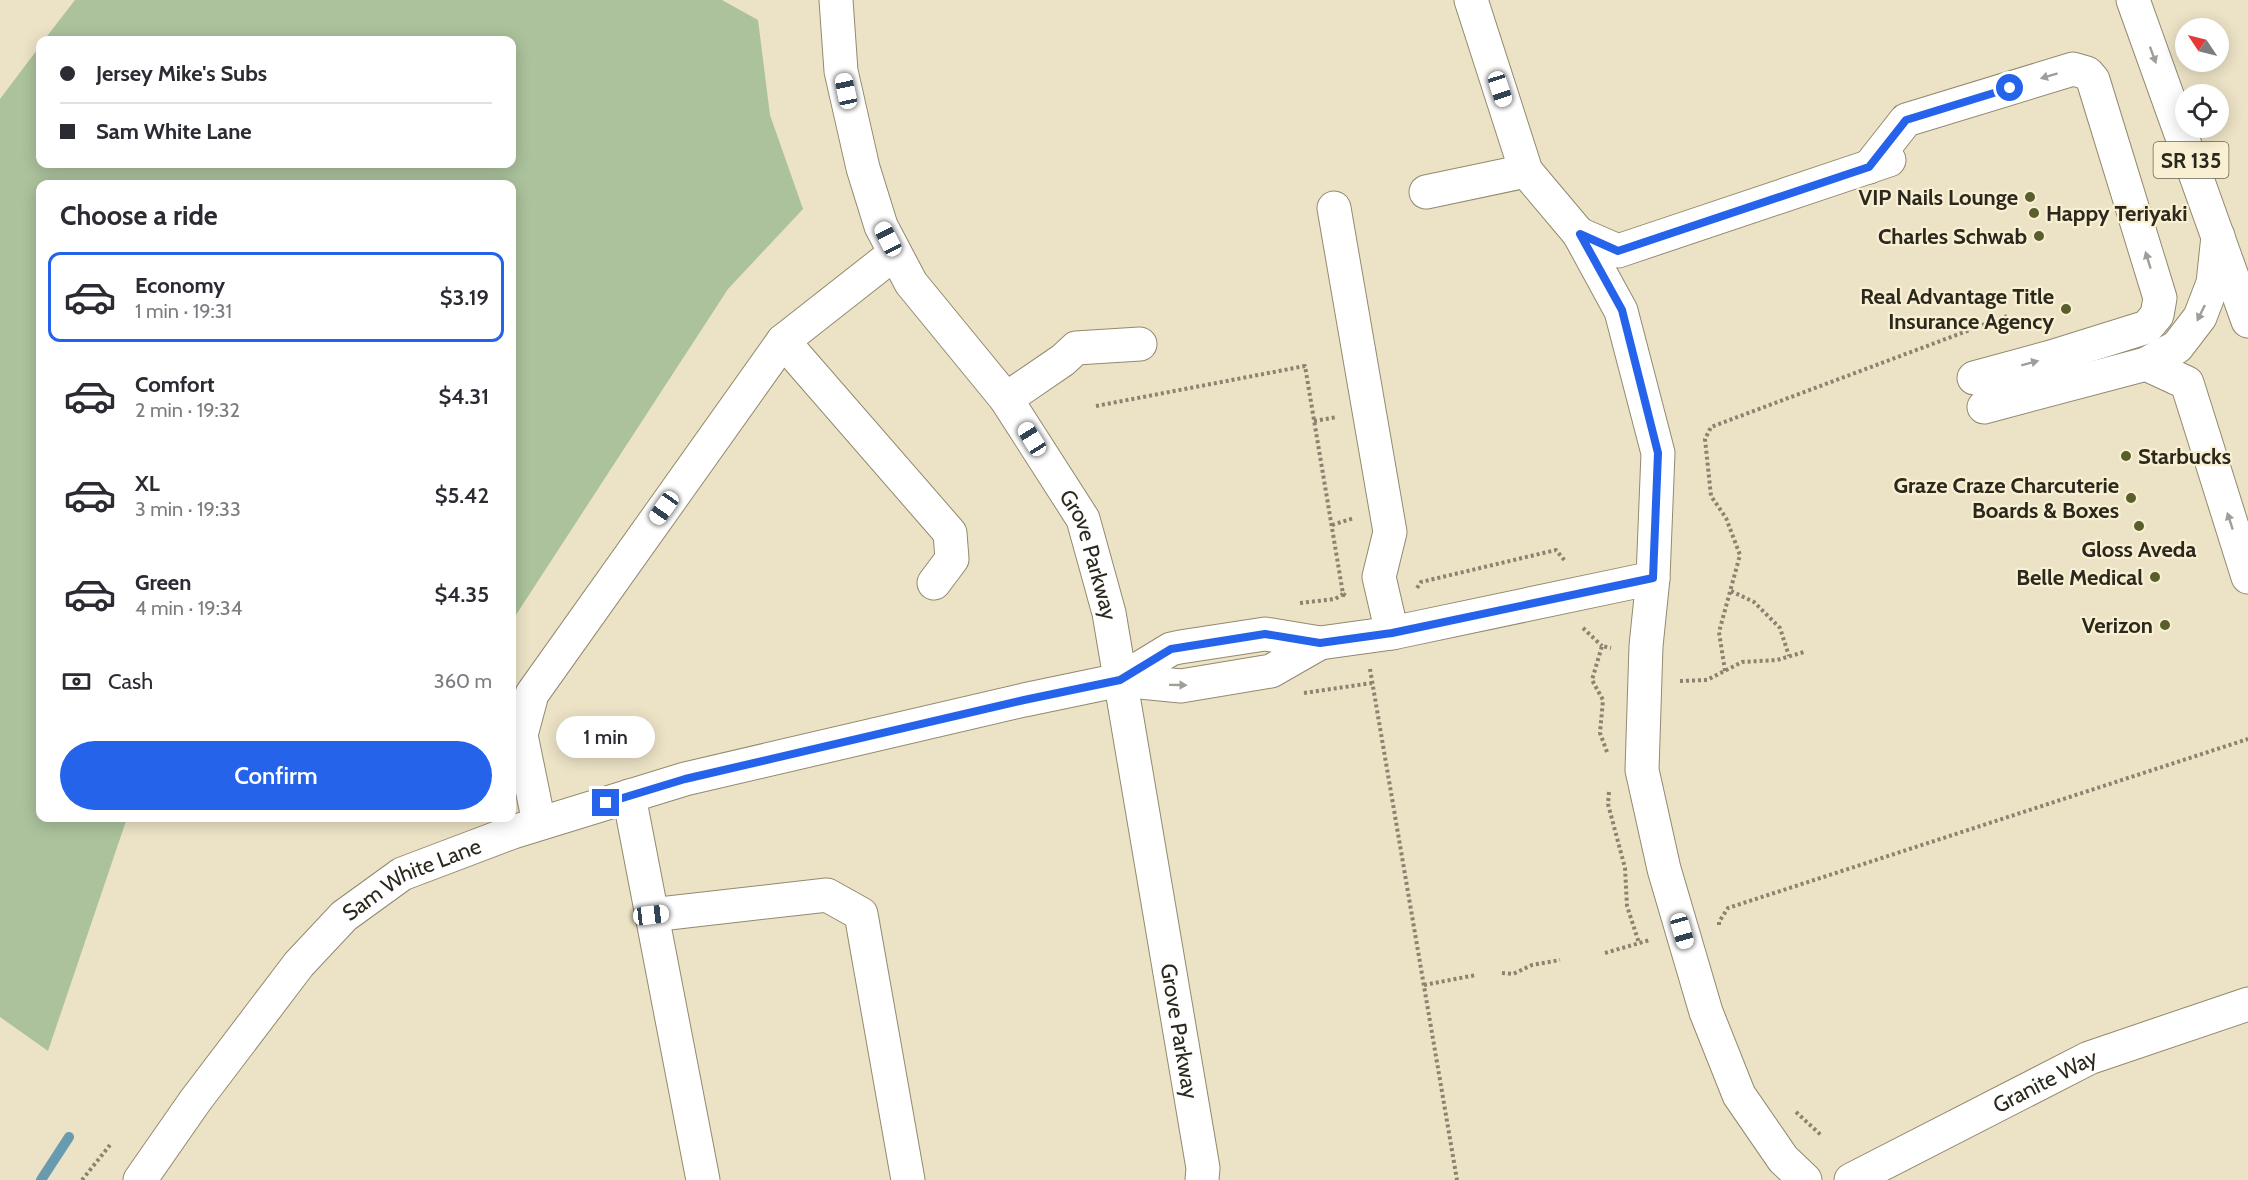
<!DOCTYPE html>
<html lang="en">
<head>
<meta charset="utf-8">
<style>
  :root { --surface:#fff; --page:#f7f7f7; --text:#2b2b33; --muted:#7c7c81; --line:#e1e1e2; --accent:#2563eb }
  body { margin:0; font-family:Cabin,sans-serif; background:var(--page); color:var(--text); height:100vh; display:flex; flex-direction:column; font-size:22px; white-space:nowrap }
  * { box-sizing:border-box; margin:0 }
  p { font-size:20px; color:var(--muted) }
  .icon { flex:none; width:33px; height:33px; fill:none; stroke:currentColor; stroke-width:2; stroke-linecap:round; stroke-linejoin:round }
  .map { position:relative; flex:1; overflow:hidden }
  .drawer { position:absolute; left:36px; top:180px; width:480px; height:642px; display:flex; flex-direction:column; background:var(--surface); border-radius:12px; box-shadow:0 3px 15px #0003 }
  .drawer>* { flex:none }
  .top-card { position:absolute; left:36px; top:36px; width:480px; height:132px; border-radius:12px; box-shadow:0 3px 15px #0003; display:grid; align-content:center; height:132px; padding:0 24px; background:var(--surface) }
  .needle { width:39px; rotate:305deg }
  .tools { position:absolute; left:2175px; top:18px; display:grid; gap:12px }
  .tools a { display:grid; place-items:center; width:54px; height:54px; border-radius:50%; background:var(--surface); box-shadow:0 3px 15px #0003; font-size:30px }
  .end { position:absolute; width:27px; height:27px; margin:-14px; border:8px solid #2563eb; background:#fff; box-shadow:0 0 0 3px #fff }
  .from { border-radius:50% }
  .bubble { position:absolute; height:42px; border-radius:21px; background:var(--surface); box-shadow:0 3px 15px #0003; font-size:20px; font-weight:600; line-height:42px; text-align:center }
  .car { position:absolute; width:18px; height:36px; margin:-18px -9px; border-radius:8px; box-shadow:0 0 4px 2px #0007; background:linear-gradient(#fff 24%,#345 0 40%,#fff 0 76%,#345 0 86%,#fff 0) }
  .top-card b { display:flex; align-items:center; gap:21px; height:57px; font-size:22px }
  .top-card b+b { border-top:2px solid var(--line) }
  .top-card i { width:15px; height:15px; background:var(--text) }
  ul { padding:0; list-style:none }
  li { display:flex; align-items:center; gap:18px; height:90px; margin:0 12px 9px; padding:0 12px; border:3px solid transparent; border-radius:12px }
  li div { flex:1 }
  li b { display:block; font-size:22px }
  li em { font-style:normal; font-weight:600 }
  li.selected { border-color:var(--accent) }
  li>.icon { width:54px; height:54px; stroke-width:1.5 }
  h2 { padding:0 24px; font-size:27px; line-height:72px }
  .pay { display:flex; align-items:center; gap:15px; height:66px; padding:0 24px; font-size:22px }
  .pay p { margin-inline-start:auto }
  .primary-button { display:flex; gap:12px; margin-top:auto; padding:12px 24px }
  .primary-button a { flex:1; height:69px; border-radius:36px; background:var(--accent); color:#fff; font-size:24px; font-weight:600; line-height:69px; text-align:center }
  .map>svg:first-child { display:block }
  .green { fill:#abc29c }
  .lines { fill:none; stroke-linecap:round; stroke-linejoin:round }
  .stream { stroke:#689ab0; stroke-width:10 }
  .minor-casing { stroke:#92896f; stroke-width:35 }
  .major-casing { stroke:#92896f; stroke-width:35 }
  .path { stroke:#89836f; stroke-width:4; stroke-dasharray:3 3; stroke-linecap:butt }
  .minor { stroke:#fff; stroke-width:33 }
  .major { stroke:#fff; stroke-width:33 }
  .oneway { fill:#a09e99 }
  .route { stroke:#2563eb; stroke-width:8 }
  .poi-dot { fill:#5a5e2b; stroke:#f9f0d3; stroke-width:2 }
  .labels { text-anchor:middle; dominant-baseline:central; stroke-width:4.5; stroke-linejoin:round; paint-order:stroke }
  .shield { fill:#f9f0d3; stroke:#696454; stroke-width:1.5 }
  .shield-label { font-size:21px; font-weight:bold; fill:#2b281d }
  .poi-label { font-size:22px; font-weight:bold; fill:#2b281d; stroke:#f9f0d3; text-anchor:end }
  .street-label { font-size:22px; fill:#2b281d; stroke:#f9f0d3 }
</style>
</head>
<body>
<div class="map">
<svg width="2248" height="1180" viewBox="0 0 2248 1180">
  <rect width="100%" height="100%" fill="#ece3c6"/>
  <path class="green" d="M75,0h647l36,20 12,95 33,94 -75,80 -216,332v-437h-472v634h87l-79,233 -48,-34v-918l40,-53v118h472v-124h-468z"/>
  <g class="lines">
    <path class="stream" d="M41,1180l28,-43"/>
    <defs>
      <g id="minor">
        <path id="s1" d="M836,0l5,71 22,97 18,58 30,57 95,116 77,120 26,94 94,555 -1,12"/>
        <path d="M1869,167l37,-47 167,-51 14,4 6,7 67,218 -3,17 -10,12 -96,30 -77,21"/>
        <path d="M1426,192l100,-21"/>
        <path d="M1334,208l56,324 -11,45 13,56"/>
        <path d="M1579,234l39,17 271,-91"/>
        <path d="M783,341l167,192 2,26 -18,24"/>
        <path d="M2146,364l41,19 61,194"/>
        <path d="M1006,399l57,-39 13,-12 64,-4"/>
        <path d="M1984,407l162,-43 31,-17 23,-30 13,-34 5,-47"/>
        <path d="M1653,578l-7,68 -4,124 22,99 42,143 33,83 44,64 22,21"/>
        <path d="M1120,680l51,-31 9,-2 85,-13 55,9 72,-10 261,-55 5,-125 -37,-142 -42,-77 -53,-63 -55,-171"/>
        <path d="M629,796l74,384"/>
        <path d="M539,823l-18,-88 11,-41 251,-353 112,-88"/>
        <path d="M651,915l176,-20 34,19 47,266"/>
        <path id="s2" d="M140,1180l55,-79 104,-137 45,-48 58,-42 111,-42 172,-53 339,-79 96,-20 61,6 90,-15 49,-28"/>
        <path id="s3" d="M1851,1180l238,-122 159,-54"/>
      </g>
      <path id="major" d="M2133,0l115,321"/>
    </defs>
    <use href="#minor" class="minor-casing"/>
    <use href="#major" class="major-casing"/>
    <path class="path" d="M1096,406l209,-40 38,228 5,3
      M1314,421l23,-4
      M1332,525l22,-7
      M1417,588l4,-6 135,-32 9,11
      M1731,591l23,11 26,26 9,28
      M1300,603l35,-4 8,-5
      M1583,628l19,18
      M1370,669l87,511
      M1725,671l-6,-39 21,-77 -14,-37 -15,-22 -6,-57 6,-12 296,-111
      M1680,681l27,-1 35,-18 35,-2 27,-8
      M1304,693l68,-10
      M1607,752l-7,-19 3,-33 -11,-20 10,-34 9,2
      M1609,792l-1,12 17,64 2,38 12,37
      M1719,925v-3l9,-14 520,-169
      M1605,953l45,-13
      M1502,973l11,1 19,-9 28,-5
      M1424,985l52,-10
      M1796,1112l26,24
      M82,1180l28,-35"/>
    <use href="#minor" class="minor"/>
    <use href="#major" class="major"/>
  </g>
  <defs><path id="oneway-solid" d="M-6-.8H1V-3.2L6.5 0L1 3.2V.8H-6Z" transform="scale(1.5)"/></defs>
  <g class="oneway">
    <use href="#oneway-solid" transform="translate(2153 55) rotate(70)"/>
    <use href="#oneway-solid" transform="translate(2049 76) rotate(163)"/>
    <use href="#oneway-solid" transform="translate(2148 260) rotate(-107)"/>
    <use href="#oneway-solid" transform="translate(2201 313) rotate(116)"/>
    <use href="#oneway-solid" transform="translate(2030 363) rotate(-15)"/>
    <use href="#oneway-solid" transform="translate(2230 521) rotate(-108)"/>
    <use href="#oneway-solid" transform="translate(1178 685) rotate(1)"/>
  </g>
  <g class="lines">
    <path class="route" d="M606,803l79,-24 339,-79 96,-20 51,-31 94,-15 55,9 72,-10 261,-55 5,-125 -36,-143 -42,-76 38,17 251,-84 37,-47 104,-32"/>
  </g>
  <g class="poi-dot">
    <circle cx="2030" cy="197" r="6"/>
    <circle cx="2034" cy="213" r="6"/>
    <circle cx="2039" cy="236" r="6"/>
    <circle cx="2066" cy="309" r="6"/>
    <circle cx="2126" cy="456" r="6"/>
    <circle cx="2131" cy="498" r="6"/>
    <circle cx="2139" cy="526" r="6"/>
    <circle cx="2155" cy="577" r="6"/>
    <circle cx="2165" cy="625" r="6"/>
  </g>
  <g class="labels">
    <rect class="shield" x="2153.5" y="142" width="75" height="36" rx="4.5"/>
    <g class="shield-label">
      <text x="2191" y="160">SR 135</text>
    </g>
    <g class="poi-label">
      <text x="2018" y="197">VIP Nails Lounge</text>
      <text x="2046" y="213" text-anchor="start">Happy Teriyaki</text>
      <text x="2027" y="236">Charles Schwab</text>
      <text x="2054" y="296">Real Advantage Title<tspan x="2054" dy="25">Insurance Agency</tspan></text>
      <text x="2138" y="456" text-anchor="start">Starbucks</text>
      <text x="2119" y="485">Graze Craze Charcuterie<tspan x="2119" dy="25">Boards &amp; Boxes</tspan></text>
      <text x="2139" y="549" text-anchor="middle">Gloss Aveda</text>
      <text x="2143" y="577">Belle Medical</text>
      <text x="2153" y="625">Verizon</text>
    </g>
    <g class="street-label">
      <text stroke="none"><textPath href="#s1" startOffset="624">Grove Parkway</textPath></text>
      <text stroke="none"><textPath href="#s2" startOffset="412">Sam White Lane</textPath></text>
      <text stroke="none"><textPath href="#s1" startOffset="1110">Grove Parkway</textPath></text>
      <text stroke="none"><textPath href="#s3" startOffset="218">Granite Way</textPath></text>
    </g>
  </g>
</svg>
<div class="tools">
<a><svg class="needle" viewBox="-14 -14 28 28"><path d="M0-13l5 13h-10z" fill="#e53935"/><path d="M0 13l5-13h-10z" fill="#7c7c81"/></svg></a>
<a><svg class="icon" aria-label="locate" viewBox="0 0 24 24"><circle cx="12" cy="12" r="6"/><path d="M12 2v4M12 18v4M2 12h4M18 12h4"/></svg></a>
</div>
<i class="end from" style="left:2010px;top:88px"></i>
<i class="end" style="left:606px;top:803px"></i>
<div class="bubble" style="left:556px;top:716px;width:99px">1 min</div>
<i class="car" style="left:1500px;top:89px;rotate:162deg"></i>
<i class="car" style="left:846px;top:91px;rotate:348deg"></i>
<i class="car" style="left:888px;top:239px;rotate:333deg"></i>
<i class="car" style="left:1032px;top:439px;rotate:328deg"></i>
<i class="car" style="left:664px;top:508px;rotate:215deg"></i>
<i class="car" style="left:651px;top:915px;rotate:83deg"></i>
<i class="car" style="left:1682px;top:931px;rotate:164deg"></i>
<div class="top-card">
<b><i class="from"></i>Jersey Mike's Subs</b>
<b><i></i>Sam White Lane</b>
</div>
<section class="drawer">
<h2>Choose a ride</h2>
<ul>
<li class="selected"><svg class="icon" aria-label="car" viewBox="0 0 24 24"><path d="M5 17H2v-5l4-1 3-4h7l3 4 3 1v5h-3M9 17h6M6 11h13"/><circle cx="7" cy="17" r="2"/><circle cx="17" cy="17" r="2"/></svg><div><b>Economy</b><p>1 min · 19:31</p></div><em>$3.19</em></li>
<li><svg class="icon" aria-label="car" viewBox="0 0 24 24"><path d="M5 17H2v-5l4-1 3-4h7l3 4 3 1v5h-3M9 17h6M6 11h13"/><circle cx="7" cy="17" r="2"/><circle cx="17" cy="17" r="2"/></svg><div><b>Comfort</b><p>2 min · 19:32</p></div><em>$4.31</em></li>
<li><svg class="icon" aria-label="car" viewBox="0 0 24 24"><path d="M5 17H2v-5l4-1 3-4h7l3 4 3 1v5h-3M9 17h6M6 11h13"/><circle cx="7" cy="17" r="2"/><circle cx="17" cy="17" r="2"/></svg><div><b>XL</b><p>3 min · 19:33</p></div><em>$5.42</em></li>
<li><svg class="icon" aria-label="car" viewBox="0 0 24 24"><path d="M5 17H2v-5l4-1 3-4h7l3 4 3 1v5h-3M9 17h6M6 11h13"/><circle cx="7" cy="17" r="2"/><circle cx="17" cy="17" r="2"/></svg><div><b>Green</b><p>4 min · 19:34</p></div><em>$4.35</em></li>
</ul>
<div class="pay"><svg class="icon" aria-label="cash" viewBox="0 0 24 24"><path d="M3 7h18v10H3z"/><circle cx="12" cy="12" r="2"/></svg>Cash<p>360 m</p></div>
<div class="primary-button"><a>Confirm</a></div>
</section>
</div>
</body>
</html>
